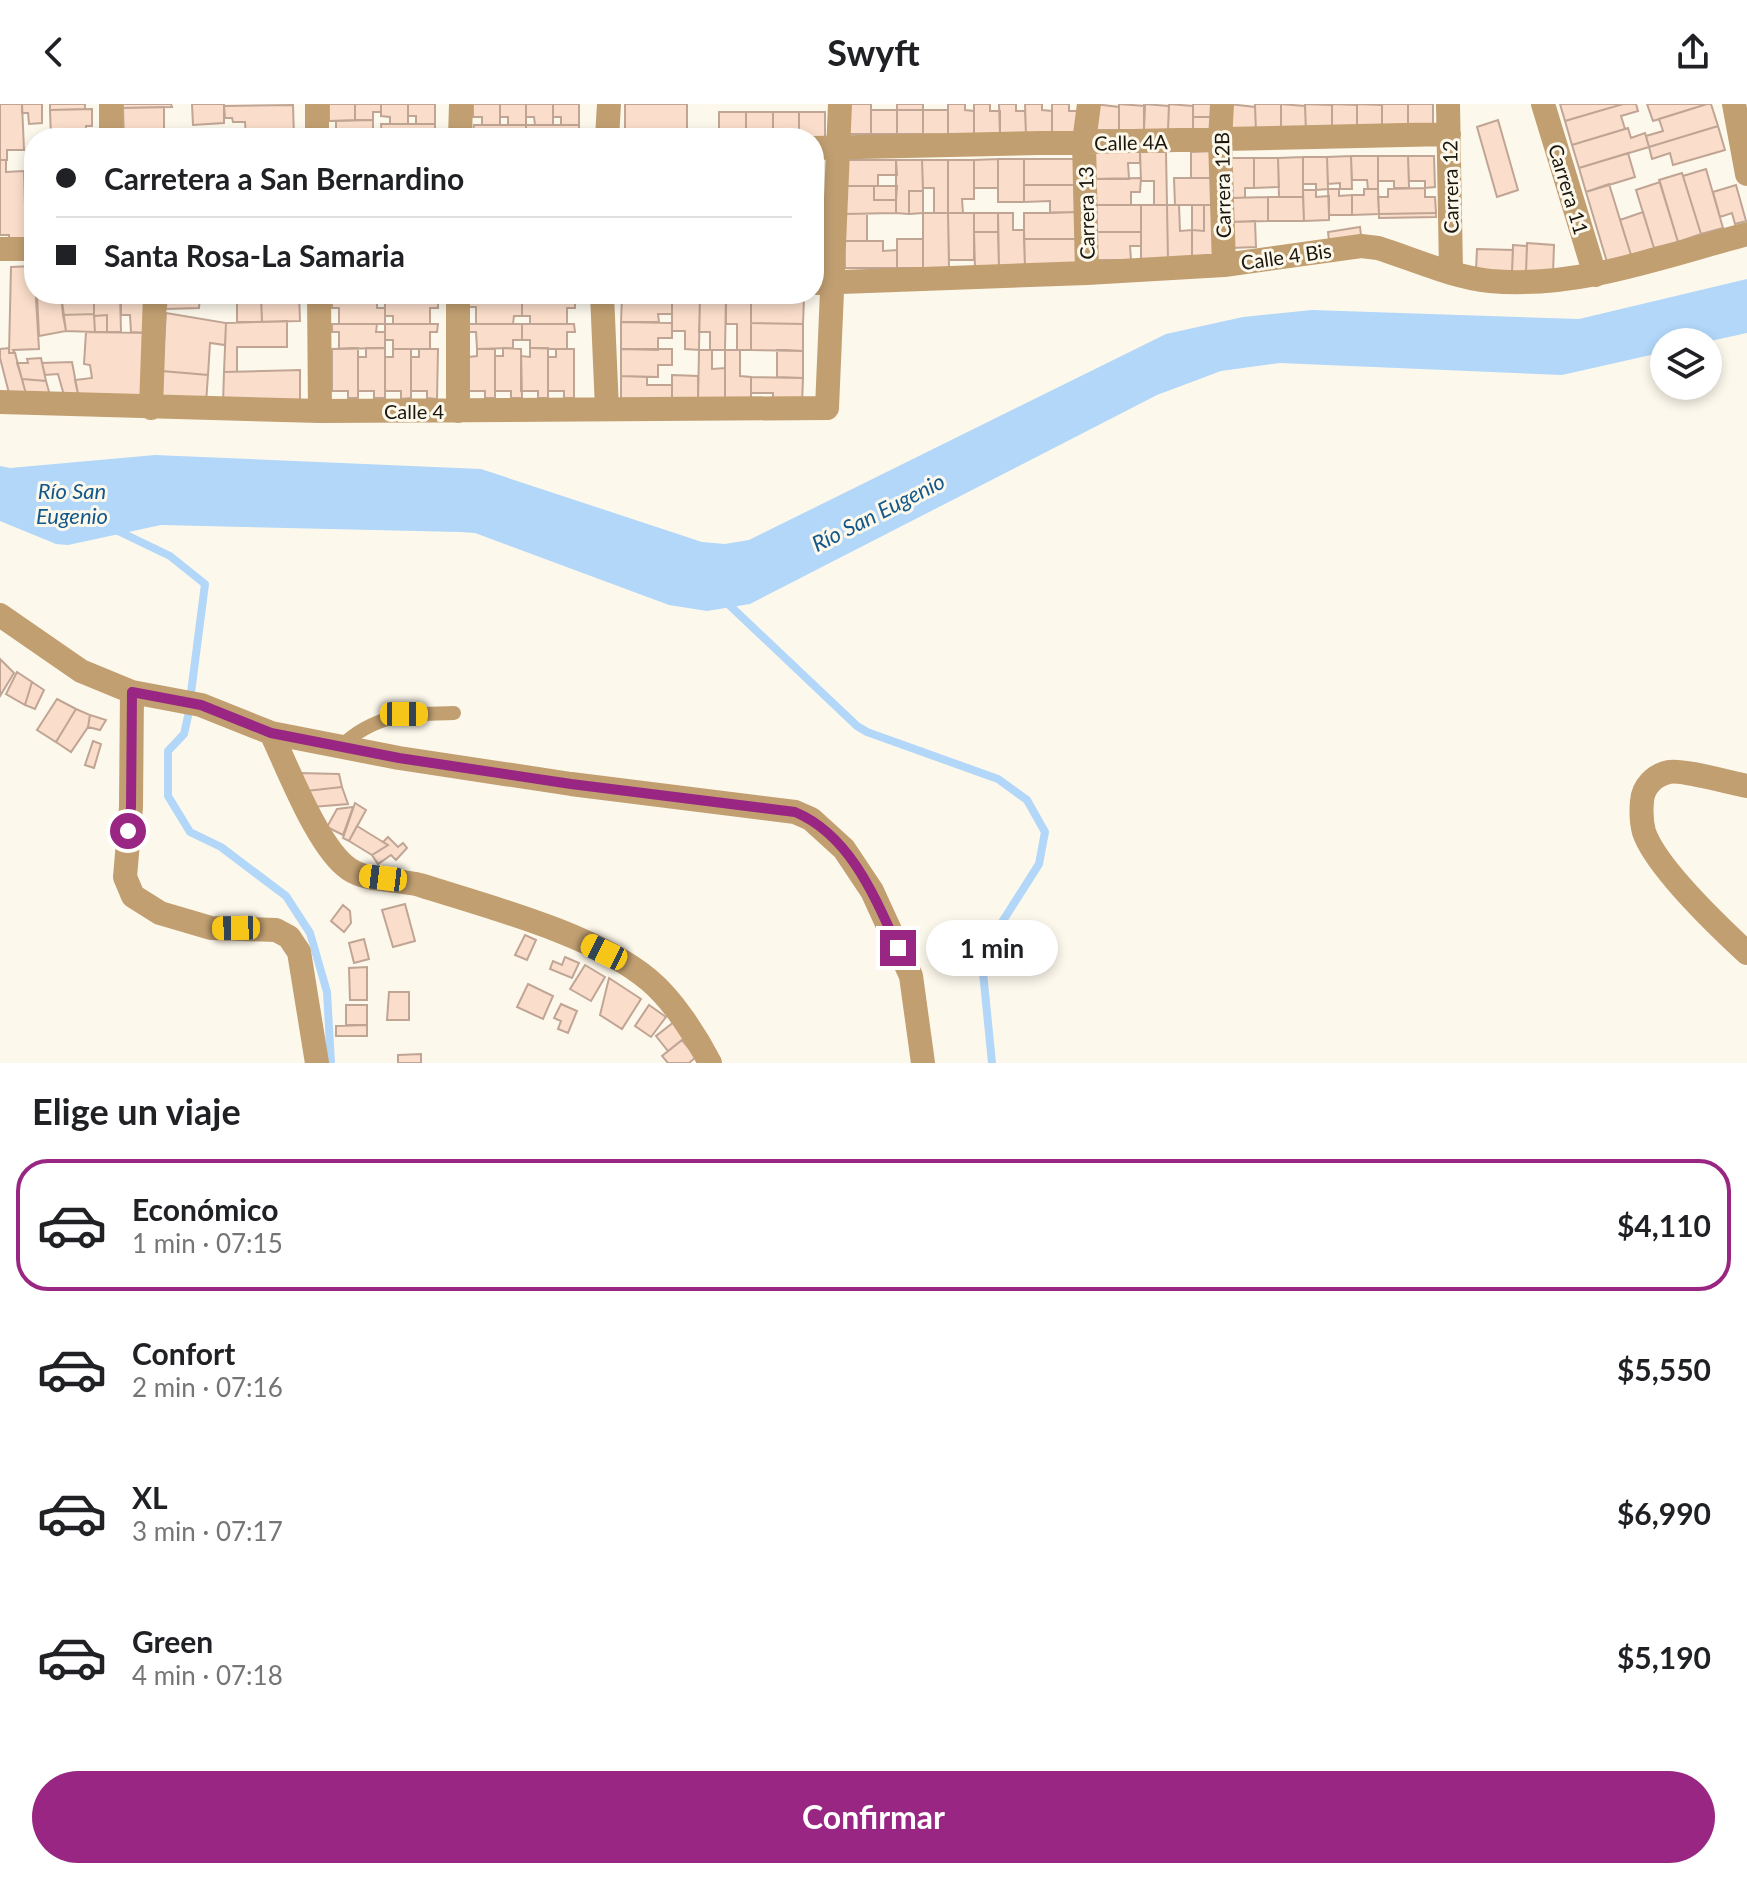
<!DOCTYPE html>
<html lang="es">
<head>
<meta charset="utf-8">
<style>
  :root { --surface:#fff; --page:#f6f6f6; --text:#202124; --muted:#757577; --line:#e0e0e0; --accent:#992682 }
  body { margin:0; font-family:Lato,sans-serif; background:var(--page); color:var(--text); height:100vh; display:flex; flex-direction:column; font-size:30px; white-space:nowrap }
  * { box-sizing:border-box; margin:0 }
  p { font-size:26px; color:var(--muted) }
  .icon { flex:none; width:44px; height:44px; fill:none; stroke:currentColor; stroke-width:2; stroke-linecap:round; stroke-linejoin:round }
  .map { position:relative; height:959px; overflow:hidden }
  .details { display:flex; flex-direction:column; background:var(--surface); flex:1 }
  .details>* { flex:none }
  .top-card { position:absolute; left:24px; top:24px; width:800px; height:176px; border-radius:32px; box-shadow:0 4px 12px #0003; display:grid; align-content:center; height:176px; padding:0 32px; background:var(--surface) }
  .controls { position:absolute; left:1650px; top:224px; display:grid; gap:16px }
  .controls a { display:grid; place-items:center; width:72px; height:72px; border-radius:50%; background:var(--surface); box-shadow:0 4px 12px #0003; font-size:40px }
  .end { position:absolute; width:36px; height:36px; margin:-18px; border:10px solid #992682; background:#fff; box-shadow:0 0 0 4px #fff }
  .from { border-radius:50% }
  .bubble { position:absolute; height:56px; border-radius:28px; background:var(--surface); box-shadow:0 4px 12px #0003; font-size:26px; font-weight:700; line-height:56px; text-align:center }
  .car { position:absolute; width:24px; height:48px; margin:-24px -12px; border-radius:10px; box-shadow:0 0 6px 2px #0007; background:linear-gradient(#f5c518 24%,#345 0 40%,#f5c518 0 76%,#345 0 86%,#f5c518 0) }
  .top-card b { display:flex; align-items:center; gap:28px; height:76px; font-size:30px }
  .top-card b+b { border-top:2px solid var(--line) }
  .top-card i { width:20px; height:20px; background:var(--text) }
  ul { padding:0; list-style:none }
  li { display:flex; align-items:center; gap:24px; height:132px; margin:0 16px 12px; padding:0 16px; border:4px solid transparent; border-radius:32px }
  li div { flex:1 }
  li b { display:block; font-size:30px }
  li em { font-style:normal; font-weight:700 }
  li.active { border-color:var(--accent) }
  li>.icon { width:72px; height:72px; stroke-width:1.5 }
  h2 { padding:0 32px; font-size:36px; line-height:96px }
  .primary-button { display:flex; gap:16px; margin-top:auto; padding:16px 32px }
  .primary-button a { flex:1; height:92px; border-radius:48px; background:var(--accent); color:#fff; font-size:32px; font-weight:700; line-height:92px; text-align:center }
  header { display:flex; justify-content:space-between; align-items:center; height:104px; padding:0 32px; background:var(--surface); font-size:36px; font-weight:700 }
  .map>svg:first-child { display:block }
  .water { fill:#b2d7f9 }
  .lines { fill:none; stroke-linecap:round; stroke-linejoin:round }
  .stream { stroke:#b2d7f9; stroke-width:8 }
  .building { fill:#fadecb; stroke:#c0a594; stroke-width:2 }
  .lane { stroke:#c19f71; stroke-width:14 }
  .street { stroke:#c19f71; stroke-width:24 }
  .route { stroke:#992682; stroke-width:10 }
  .labels { text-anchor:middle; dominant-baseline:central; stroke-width:6; stroke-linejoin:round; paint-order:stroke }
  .street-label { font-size:20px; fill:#1c170d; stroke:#fdf8ec }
  .water-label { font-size:22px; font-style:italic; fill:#13588b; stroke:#fdf8ec }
</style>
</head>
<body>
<header><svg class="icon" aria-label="back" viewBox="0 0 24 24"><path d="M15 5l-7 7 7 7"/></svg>Swyft<svg class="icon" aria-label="share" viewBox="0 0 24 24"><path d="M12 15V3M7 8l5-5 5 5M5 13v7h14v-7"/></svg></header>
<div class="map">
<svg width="1747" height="959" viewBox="0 0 1747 959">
  <rect width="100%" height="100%" fill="#fdf8ec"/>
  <path class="water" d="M1747,175v54l-41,9h-42v10l-102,23 -282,-12 -59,8 -64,24 -407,209 -43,7 -38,-6 -194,-72 -15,-1 -299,-7 -93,20 -12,-1 -56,-23v-55l10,2 145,-13 326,14 221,73 23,2 24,-4 417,-206 77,-17 69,-7 267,9z"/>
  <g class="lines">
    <path class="stream" d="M116,426l54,26 35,28 -17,132 -4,18 -16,17v45l22,36 31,15 65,49 24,37 17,59 4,71
      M724,496l133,126 10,6 131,47 29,21 18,32 -6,32 -54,85 -3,13 10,101"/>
  </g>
  <path class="building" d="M0,0h22l2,46h-17v10h-7z
    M22,0h20v19l-13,1 -1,-11h-6z
    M50,0h35v5l-35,1z
    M123,0h48l1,3 -49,1z
    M192,0h32v19l-31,2z
    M329,0h26v16l-26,1z
    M355,0h26v8h-8v8h-18z
    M381,0h27v20h-18v-7l-9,-1z
    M408,0h27v20h-19v-8h-8z
    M473,0h27v21h-18v-8h-9z
    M500,0h26v21h-18v-8h-8z
    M526,0h27v21h-18l-1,-8h-8z
    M553,0h26v21h-18v-8h-8z
    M625,0h62v34h-62z
    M845,0h26v30h-25z
    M897,0h26v6h-26z
    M948,0h17v6l9,1v24h-26z
    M974,0h16v7h10v24h-26z
    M999,0h17v7h9l1,24h-26z
    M1025,0h17v6l10,1v24h-26z
    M1052,0h17v7h9l1,24h-27z
    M1095,0l24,3v23h-24z
    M1119,0l26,2 -1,24h-25z
    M1144,0l25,2 -1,24h-24z
    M1169,0l24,2v24h-25z
    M1193,0h25v13h-25z
    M1229,0l26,3 1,26 -26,1z
    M1255,0h26v29h-25z
    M1281,0l24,2 1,26 -25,1z
    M1305,0l27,1v27h-26z
    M1332,0l25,1v26l-25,1z
    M1357,0l25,1v26h-25z
    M1382,0h26v26l-26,1z
    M1408,0h25v25l-25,1z
    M1560,0h63l-58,17z
    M1623,0h13l2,7 -17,5 4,13 -53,16 -7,-24z
    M1647,0h60l-54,17z
    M1707,0h4l7,22 -69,21 -3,-11 17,-5 -4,-12z
    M293,1l1,32 -48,1 -1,-16h-12l-1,-4h-7l-1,-12z
    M164,3v31h-40l-1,-30z
    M92,5v17h-6v12h-35l-1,-28z
    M871,6h26v24h-26z
    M897,6h26v24h-26z
    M923,6h25v25l-25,-1z
    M719,8h27v25h-27z
    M746,8h27v26l-27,-1z
    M773,8h26v26h-26z
    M799,8h26v26h-26z
    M1193,13h25l1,13h-26z
    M373,16v9h9v9h-53l7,-1v-16z
    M1498,16l20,70 -21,7 -20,-70z
    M381,20h54v8h-8v6h-45z
    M474,21h52v13h-45v-5h-8z
    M526,21h53v8h-7v5h-46z
    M1718,22l7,24 -52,15 -3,-12 -18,6 -3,-12z
    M1628,24l3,10 14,-5 4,14 -70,21 -7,-23z
    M1216,47l1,27h-26v-26z
    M1091,48h49v11h-12l1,16h-38z
    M1140,48h26l1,53h-13v-24h-13z
    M1628,49l7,24 -49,15 -7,-24z
    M1351,52h27v33h-10l-1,-9h-15z
    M1351,52l1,33h-12v-6l-12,1 -1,-27z
    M1378,52h30l1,32h-15v-7h-16z
    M1408,52h26l1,31 -10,1v-7h-16z
    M1303,53h24l1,32 -12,1v-6h-13z
    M1303,53v40h-24l-1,-39z
    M1230,54h24v30h-9v10h-14z
    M1254,54h24l1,29 -25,1z
    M998,55h26v43h-26z
    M998,55v29h-24v-28z
    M1024,55h52v26h-52z
    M0,56h6v12l18,-1 2,69 -17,1v-6h-9z
    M844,56h52l1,15h-19v11h-34z
    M896,56h26l1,31h-14v23l-13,-1z
    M922,56h26v53h-14v-25h-11z
    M948,56h26v39h-12l1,14h-15z
    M1706,65l17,59 -22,6 -18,-58z
    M1682,69l19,61 -23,8 -19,-62z
    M1141,74l-1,14h-9v13h-39l-1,-26z
    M1174,74h43v27h-42z
    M1660,78l18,60 -24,6 -18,-58z
    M1609,80l22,71 -24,7 -21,-70z
    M1024,81h52l1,27 -27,1v-12l-26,1z
    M1736,81l10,36 -11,3 -3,-11 -12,4 -7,-25z
    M844,82h30v14h22v13l-52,1z
    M874,82h23l-1,14h-22z
    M1425,84v9h10l1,16 -57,1 -1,-17h10v-8z
    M1328,85h11v7l13,-1v20h-23z
    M1364,85h14l1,25 -27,1v-20h12z
    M1303,86h13v7l13,-1v24l-25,1z
    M909,87h14v22l-14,1z
    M1268,93h35l1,24h-36z
    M1268,93v24l-38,1 1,-24z
    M1092,101h49v27h-49z
    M1141,101h26l1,55h-27z
    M1167,101h12l1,26 12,-1v30h-24z
    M1192,101h12v26l-12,-1z
    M1204,101h13v54l-25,1v-30l12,1z
    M1077,108v27h-53v-26z
    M1643,108l11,36 -23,7 -11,-35z
    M923,109h25l1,55h-26z
    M948,109h26v47h-25z
    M974,109h24v19h-24z
    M998,109h15v17h11l1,38h-26z
    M1436,109v4l-57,1v-4z
    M844,110h23v27h-23z
    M1255,117l1,26 -25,1 -1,-26z
    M1360,123l2,16 -32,6 -2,-17z
    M974,128h24l1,36h-24z
    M1092,128h49v14h-11l1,14h-39z
    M897,135h26v29h-26z
    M1024,135h53v29h-52z
    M844,137h39v10l14,-1v18h-52z
    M1527,139l27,2 -1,29 -27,-2z
    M1513,141l14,1 -1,26h-14z
    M1477,145l36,1 -1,22 -36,-2z
    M34,162l5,83 -26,1 2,3h-6l2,-86z
    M37,190h24l5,37 -27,5z
    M61,190h33v20l-31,1z
    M94,190h26l1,38h-14v-17l-13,1z
    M120,190h28v9h-27z
    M167,190h33l-1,14 -33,1z
    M258,190h41l1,27 -38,1 -1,-26z
    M237,192h24l1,26h-25z
    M622,192l50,1v17h-14l1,8h-38z
    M672,193h28l-1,53 -14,-1v-18h-13z
    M700,193h26l-1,53h-15v-18h-11z
    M726,193h25v53h-14v-26h-11z
    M751,193h53l-1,27 -52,-1z
    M332,195l45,1v8h8v16h-46v-16h-7z
    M385,196h53v8h-8v16h-37v-8h-8z
    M469,196h53v16h-8l-1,8h-37v-17h-7z
    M522,196h53v8h-8v16h-37v-8h-8z
    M121,199h27l1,30 -18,-1 -1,-17h-9z
    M166,209l60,10 -1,22 -15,-2 -2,32 -46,-4z
    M94,210l1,18 -29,-1 -3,-16z
    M107,211v17h-12l-1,-16z
    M287,217v26h-50v25h-13l2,-49z
    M621,218l51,1v15h-14v12l-37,-1z
    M751,219l52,1v27l-52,-1z
    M332,220h45l-1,8h9v16l-46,1v-17h-7z
    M385,220h53l-1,8h-7v17h-37v-9h-8z
    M469,220h53v16h-9v8l-36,1 -1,-17h-7z
    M522,220h52l1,8h-8v17l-37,-1v-8h-8z
    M86,228l63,1 -4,64 -66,2 -4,-19 17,-2 -2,-13 -6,-1z
    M9,244v5h6l12,45 -17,-1 -10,-39v-9z
    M358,244v50h-10v-7h-16v-42z
    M366,244h19v50h-11v-7h-16v-34h8z
    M503,244l18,1 1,49h-11v-7h-16v-35h8z
    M530,244h18v50h-10v-7h-17v-35l9,1z
    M393,245h18v49l-10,1v-8h-16v-34h8z
    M419,245h19l-1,50 -10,-1v-7h-16v-34h8z
    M477,245h18v49h-10v-7h-16v-34l8,-1z
    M556,245h18v49h-10v-7h-16v-34h8z
    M621,245h51v16h-14v12l-37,-1z
    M699,246h13v19l13,-1v36h-27z
    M725,246h15v26l11,1v27h-26z
    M777,246l26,1v27l-26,-1z
    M41,254l5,23 -24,-2 -5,-16h11l-1,-4z
    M72,258l7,37h-14l-7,-25 -13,1 -3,-12z
    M300,266v33l-77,1 1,-32z
    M162,267l46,4 -2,28 -46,-3z
    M672,271l26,1v28h-26z
    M621,272l26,1v8h25v19h-51z
    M751,273l52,1 -1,27h-29v-12h-22z
    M22,275l24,2 5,18 -24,-1z
    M0,555l14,14 -14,23z
    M17,568l15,10 -7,23 -19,-11z
    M32,578l12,8 -9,19 -10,-4z
    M57,595l19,10 -20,33 -19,-12z
    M76,605l14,6 -2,12 -17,25 -15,-10z
    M90,611l16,5 -6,10 -12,-3z
    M93,637l8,3 -7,24 -9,-3z
    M299,669l40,1 3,13 -36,4z
    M342,683l6,17 -36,3 -6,-16z
    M355,699l11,7 -17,31 -6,-3z
    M353,703l-10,28 -16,-8 10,-18z
    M357,722l26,16 5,3 -16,10 -5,-3 -18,-11z
    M388,733l10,10 5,-4 4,5 -11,12 -5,-5 -13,9 -6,-9 16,-10 -5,-3z
    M405,800l10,37 -22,6 -11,-37z
    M343,801l7,6 1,12 -7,9 -13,-11z
    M525,831l11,5 -9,20 -12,-5z
    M364,835l5,20 -15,4 -5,-20z
    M565,853l14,6 -7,15 -22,-9 3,-8 9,4z
    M585,861l20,12 -14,24 -21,-12z
    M367,863v33h-17l-1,-32z
    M609,874l32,21 -19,30 -22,-14z
    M528,880l25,12 -10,23 -26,-12z
    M389,888h20v28h-22z
    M561,900l16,7 -9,22 -10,-4 3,-8 -7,-3z
    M346,901h21v20h-21z
    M649,901l17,12 -15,20 -16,-11z
    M674,918l12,15 -18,14 -12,-15z
    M367,921v11h-31v-10z
    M682,936l14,17 -7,6h-21l-6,-7z
    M421,950v9h-23v-8z"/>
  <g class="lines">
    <path class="lane" d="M340,643c36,-34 68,-33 114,-34"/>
    <path class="street" d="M317,0v34
      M1222,0l-2,36 4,125
      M1448,0l3,167
      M1543,0l52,171
      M1734,0l13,70
      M111,34v-34
      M460,34l1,-34
      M607,34l2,-34
      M814,44l635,-14
      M0,145h34
      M1087,169l-3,-131 5,-38
      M814,179l273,-10 137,-8 137,-19 17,2c35,11 74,29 112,33 87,8 174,-25 257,-47
      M319,190l1,117
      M458,190v117
      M602,190l5,115
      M0,298l320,9 507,-3 13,-304
      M151,304l4,-114
      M0,511l81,56 51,21 69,13 70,28 128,25 172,26 224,28 16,7 33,30 28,42 39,85 12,87
      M132,588l-1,115 -6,70 8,19 27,17 51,15 65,2 13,7 10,15 18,111
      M271,629c17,35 47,115 78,136 19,13 49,10 71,16 69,22 174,49 229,95 24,20 47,56 61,83
      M1747,682c-16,-3 -66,-17 -78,-14 -15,3 -26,15 -27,29 -1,11 -1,20 2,31 12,35 75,95 103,121"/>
  </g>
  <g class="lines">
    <path class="route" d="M128,727l3,-24 1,-115 69,13 70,28 128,25 172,26 224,28c55,23 80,85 103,136"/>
  </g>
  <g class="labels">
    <g class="street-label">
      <text transform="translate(1131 38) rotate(-1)">Calle 4A</text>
      <text transform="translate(1222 81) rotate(-91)">Carrera 12B</text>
      <text transform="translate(1450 83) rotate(-91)">Carrera 12</text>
      <text transform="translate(1569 85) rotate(73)">Carrera 11</text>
      <text transform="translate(1086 109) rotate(-91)">Carrera 13</text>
      <text transform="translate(1286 152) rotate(-8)">Calle 4 Bis</text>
      <text x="414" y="307">Calle 4</text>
    </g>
    <g class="water-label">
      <text x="72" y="386">Río San<tspan x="72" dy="25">Eugenio</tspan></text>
      <text transform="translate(878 408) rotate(-27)">Río San Eugenio</text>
    </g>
  </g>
</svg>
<div class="controls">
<a><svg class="icon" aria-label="layers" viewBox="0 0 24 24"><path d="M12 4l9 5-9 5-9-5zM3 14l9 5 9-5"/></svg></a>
</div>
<i class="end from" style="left:128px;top:727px"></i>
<i class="end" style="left:898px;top:844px"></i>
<div class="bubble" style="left:926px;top:816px;width:132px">1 min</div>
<i class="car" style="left:404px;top:610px;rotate:90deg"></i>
<i class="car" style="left:383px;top:774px;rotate:277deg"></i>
<i class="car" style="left:236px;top:824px;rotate:269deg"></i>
<i class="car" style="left:604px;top:848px;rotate:296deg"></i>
<div class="top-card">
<b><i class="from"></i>Carretera a San Bernardino</b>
<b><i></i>Santa Rosa-La Samaria</b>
</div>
</div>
<section class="details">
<h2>Elige un viaje</h2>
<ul>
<li class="active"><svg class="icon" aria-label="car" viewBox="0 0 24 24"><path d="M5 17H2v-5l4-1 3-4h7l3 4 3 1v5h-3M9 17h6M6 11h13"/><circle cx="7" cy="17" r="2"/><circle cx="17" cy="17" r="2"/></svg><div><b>Económico</b><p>1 min · 07:15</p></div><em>$4,110</em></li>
<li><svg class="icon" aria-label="car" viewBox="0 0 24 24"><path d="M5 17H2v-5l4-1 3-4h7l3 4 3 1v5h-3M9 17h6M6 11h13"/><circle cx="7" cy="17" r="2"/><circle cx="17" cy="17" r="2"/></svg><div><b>Confort</b><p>2 min · 07:16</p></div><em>$5,550</em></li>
<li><svg class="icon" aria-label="car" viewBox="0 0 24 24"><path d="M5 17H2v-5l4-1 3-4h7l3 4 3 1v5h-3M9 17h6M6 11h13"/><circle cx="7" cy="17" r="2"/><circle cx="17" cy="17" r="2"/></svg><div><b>XL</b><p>3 min · 07:17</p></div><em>$6,990</em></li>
<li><svg class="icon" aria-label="car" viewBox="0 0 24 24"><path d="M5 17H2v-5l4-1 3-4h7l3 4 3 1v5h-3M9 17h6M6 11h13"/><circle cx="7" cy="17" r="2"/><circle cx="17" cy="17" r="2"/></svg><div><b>Green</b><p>4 min · 07:18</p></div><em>$5,190</em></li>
</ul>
<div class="primary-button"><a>Confirmar</a></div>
</section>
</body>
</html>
